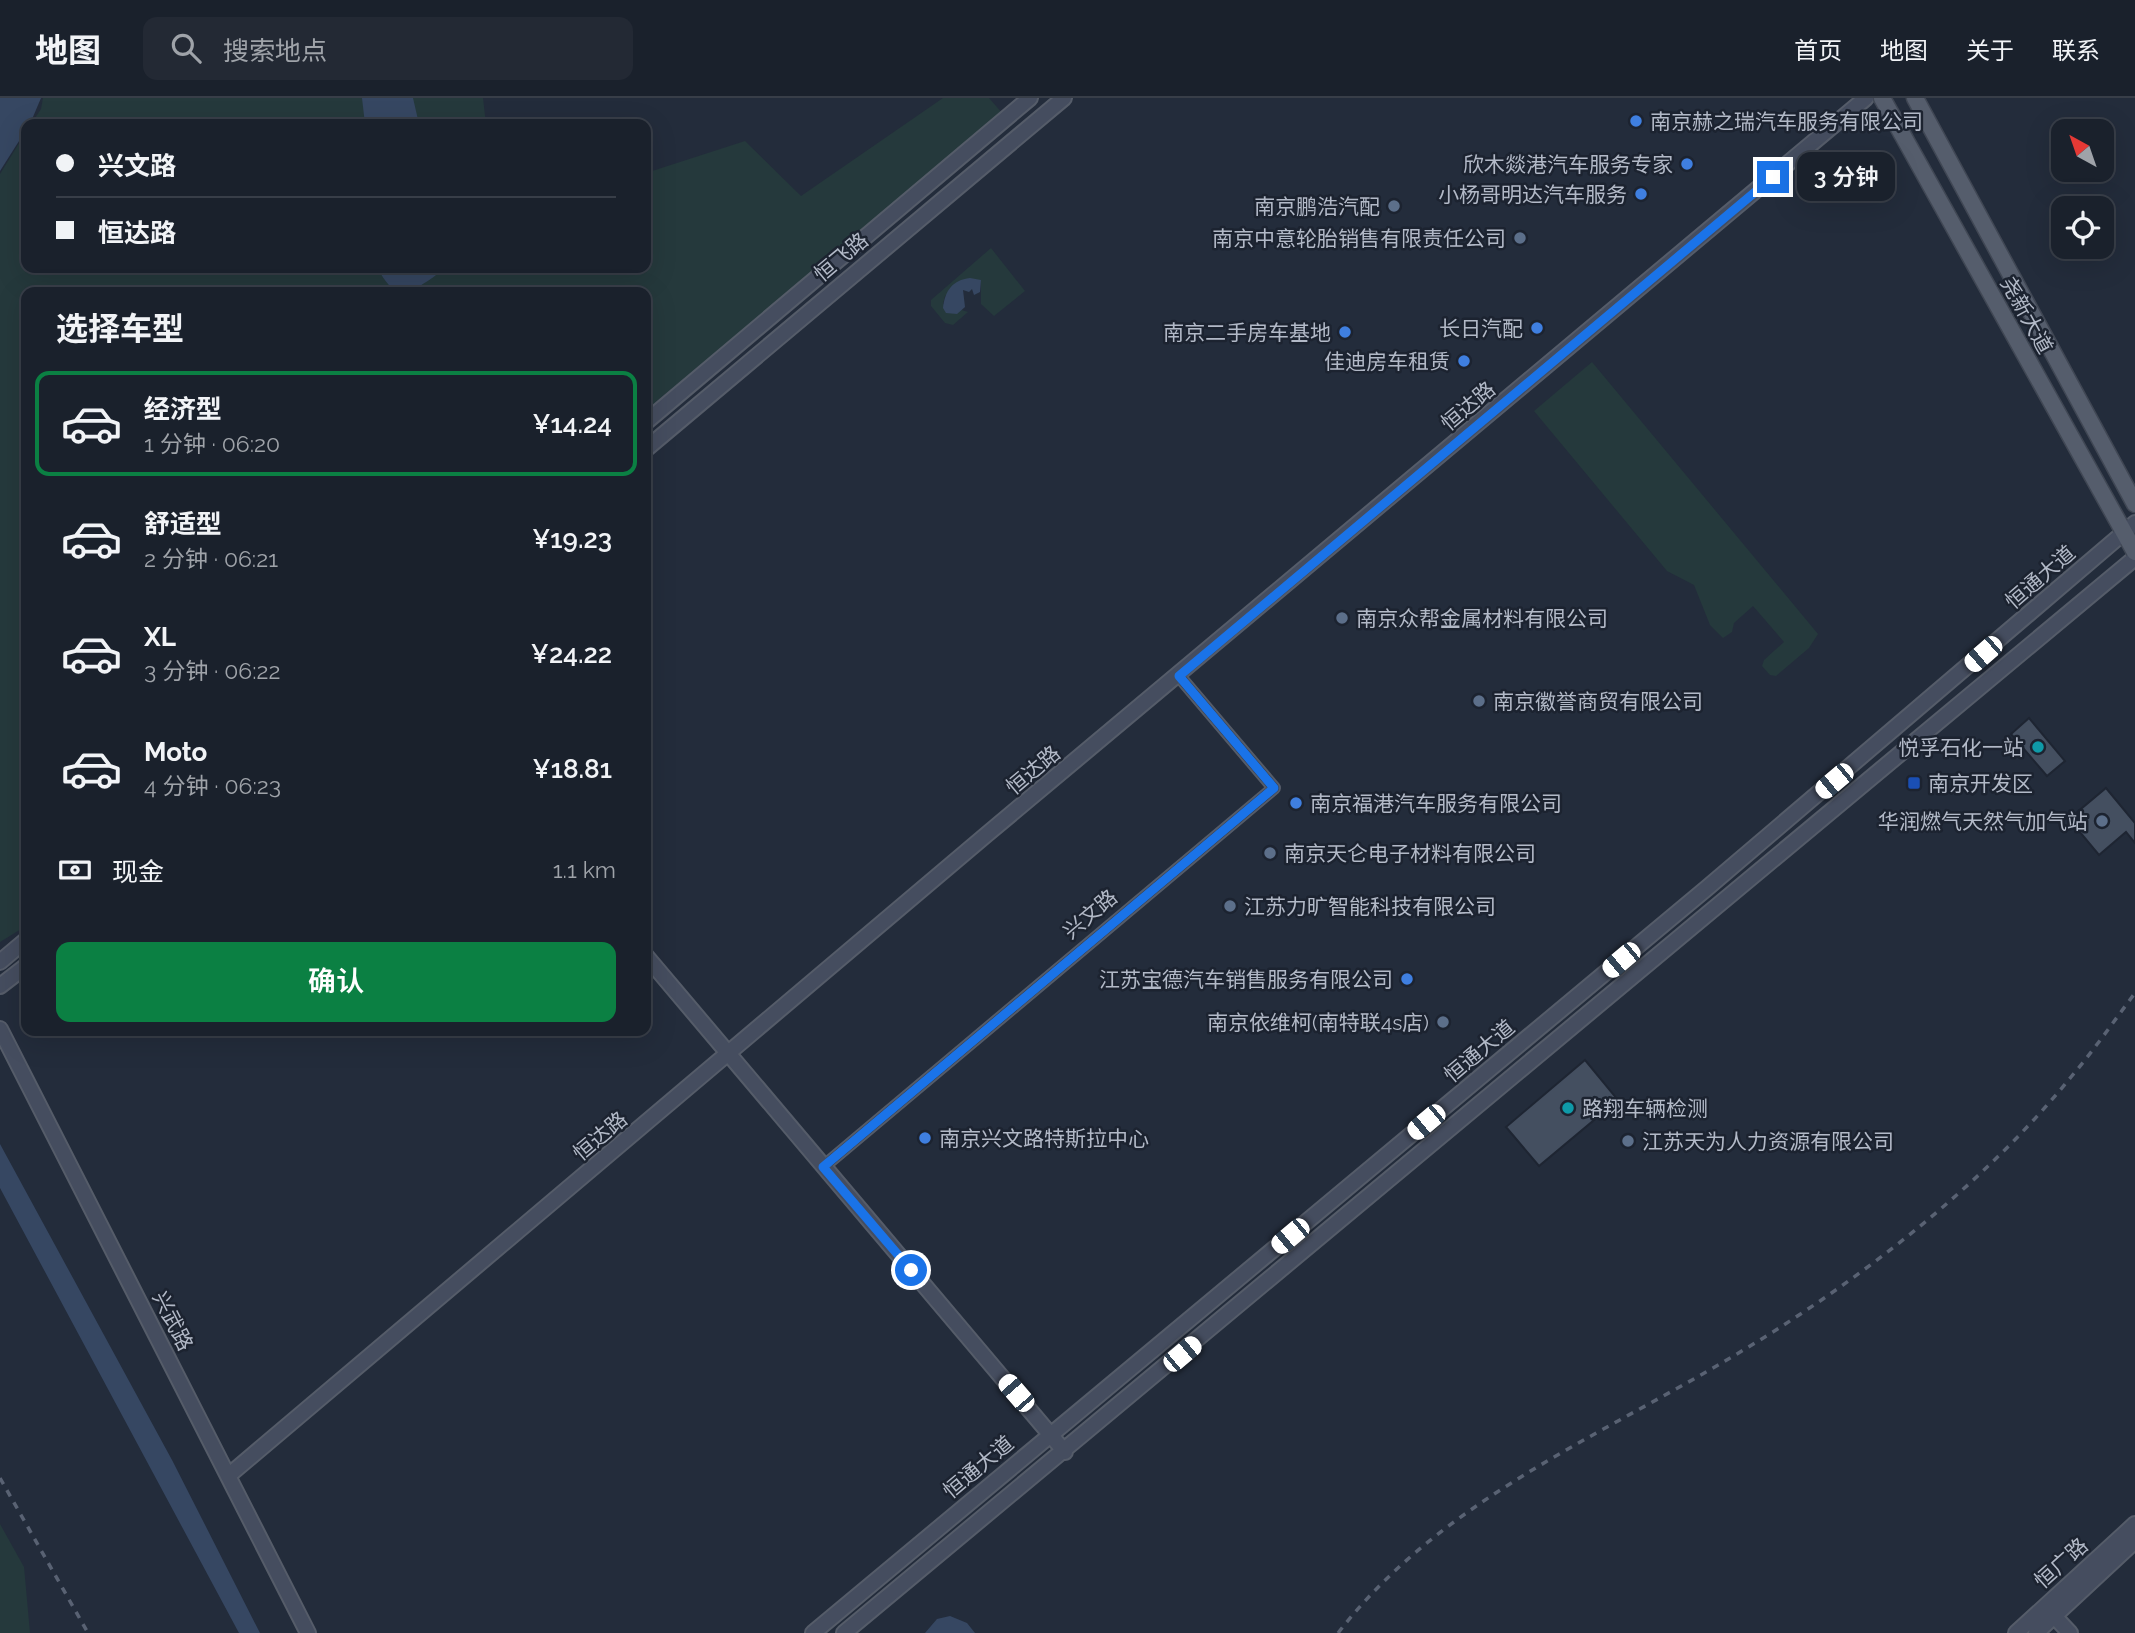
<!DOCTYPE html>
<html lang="zh">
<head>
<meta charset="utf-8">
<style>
  :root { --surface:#1a212c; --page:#232934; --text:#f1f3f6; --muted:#9fa3a9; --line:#383e48; --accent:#0b8043 }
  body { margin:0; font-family:Raleway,"Noto Sans SC",sans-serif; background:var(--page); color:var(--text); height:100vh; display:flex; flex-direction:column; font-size:26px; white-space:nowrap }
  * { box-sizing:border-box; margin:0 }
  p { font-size:23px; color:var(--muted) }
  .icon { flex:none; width:38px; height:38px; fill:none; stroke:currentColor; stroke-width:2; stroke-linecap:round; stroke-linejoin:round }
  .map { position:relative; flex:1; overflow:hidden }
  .drawer { position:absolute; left:21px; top:189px; width:630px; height:749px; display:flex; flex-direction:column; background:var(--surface); border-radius:14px; box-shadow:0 7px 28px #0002,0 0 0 2px var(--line) }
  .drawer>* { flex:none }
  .guide { position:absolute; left:21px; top:21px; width:630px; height:154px; border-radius:14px; box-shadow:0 7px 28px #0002,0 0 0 2px var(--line); display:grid; align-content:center; height:154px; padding:0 35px; background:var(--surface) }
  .needle { width:46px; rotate:320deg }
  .tools { position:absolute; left:2051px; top:21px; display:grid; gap:14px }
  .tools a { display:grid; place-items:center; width:63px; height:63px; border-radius:14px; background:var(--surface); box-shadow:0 7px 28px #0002,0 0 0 2px var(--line); font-size:35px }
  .end { position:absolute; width:32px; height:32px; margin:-16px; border:9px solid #1a73e8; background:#fff; box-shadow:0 0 0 4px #fff }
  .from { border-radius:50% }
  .bubble { position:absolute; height:49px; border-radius:14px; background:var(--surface); box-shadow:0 7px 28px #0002,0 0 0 2px var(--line); font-size:23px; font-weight:600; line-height:49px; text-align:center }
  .car { position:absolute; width:21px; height:42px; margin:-21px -10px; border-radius:9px; box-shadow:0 0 5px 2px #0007; background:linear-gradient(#fff 24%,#345 0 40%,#fff 0 76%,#345 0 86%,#fff 0) }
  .guide b { display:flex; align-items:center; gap:24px; height:66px; font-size:26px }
  .guide b+b { border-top:2px solid var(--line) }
  .guide i { width:18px; height:18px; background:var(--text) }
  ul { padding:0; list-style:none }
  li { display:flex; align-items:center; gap:21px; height:105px; margin:0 14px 10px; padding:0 21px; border:4px solid transparent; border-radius:14px }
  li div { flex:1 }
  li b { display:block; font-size:26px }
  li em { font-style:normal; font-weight:600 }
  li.on { border-color:var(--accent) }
  li>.icon { width:63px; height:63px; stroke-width:1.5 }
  h2 { padding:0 35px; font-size:32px; line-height:84px }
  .pay { display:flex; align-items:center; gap:18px; height:77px; padding:0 35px; font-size:26px }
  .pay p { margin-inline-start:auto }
  .button { display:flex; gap:14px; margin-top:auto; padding:14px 35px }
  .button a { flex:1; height:80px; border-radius:14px; background:var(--accent); color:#fff; font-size:28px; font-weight:600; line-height:80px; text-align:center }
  header { display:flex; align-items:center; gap:42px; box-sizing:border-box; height:98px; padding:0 35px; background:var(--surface); border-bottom:2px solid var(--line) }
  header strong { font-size:33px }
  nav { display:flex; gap:38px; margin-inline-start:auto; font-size:24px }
  .search { width:490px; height:63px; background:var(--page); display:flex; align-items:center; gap:18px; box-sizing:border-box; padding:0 24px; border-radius:14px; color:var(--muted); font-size:26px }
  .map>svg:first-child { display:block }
  .green { fill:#25393c }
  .water { fill:#364762 }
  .building { fill:#444f60; stroke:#1e2532; stroke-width:2 }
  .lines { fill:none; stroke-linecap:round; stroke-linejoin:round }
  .street-casing { stroke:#555c69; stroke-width:14 }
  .secondary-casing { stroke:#555c69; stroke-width:18 }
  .primary-casing { stroke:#404754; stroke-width:19 }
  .street { stroke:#373e4c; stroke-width:10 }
  .secondary { stroke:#454d5f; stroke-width:14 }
  .primary { stroke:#555d6c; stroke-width:16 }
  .rail { stroke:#596273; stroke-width:3.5; stroke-dasharray:7 7; stroke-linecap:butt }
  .route { stroke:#1a73e8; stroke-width:9 }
  .shop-dot { fill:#3f7fe0; stroke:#1c2330; stroke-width:2.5 }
  .service-dot { fill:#5c6f8a; stroke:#1c2330; stroke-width:2.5 }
  .culture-dot { fill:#0f9aa8; stroke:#1c2330; stroke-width:2.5 }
  .transit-dot { fill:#1a4fb4; stroke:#1c2330; stroke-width:2.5 }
  .labels { text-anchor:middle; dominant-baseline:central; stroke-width:5; stroke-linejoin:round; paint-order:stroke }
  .poi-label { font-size:21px; fill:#b2b9c7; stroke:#1c2330; text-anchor:end }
  .street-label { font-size:21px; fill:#b2b9c7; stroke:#1c2330 }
</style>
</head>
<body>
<header>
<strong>地图</strong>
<div class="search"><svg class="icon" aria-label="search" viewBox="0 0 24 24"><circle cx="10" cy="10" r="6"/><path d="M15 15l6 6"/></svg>搜索地点</div>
<nav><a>首页</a><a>地图</a><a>关于</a><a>联系</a></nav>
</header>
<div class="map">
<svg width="2135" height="1535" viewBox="0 0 2135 1535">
  <rect width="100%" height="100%" fill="#232c3b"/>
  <path class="green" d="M43,0h440l3,26h-455l10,-15z
    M943,0h46l14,16 -357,296v-118h-620v634l-26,16v-768l26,-42v136h620v-95l99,-32 56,55z
    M991,150l34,43 -31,25 -13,-12v-24l-36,16 -2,8 25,8 -15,13 -8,-2 -14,-17v-6z
    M1592,264l226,272 -9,14 -33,28 -6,-1 -8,-9 2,-6 20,-18 -31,-36 -19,17 -2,9 -9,6 -13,-13 -16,-40 -27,-14 -133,-160z
    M0,1426l24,43 6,66h-30z"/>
  <path class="water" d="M0,0h41l-11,26h-4v6l-26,41z
    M362,0h51l6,26h-54z
    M377,170h65c-5,8 -13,12 -22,18 -24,14 -30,2 -43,-18z
    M970,180l11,2 -1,12 -6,3 -2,-6 -3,3 -6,-2 2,17 -8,7 -11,-1 -3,-5c2,-17 9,-28 27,-30z
    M0,1046l172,316 88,173h-21l-239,-445z
    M950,1518l17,7 8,10h-50l12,-14z"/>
  <path class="building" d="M2029,620l36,43 -18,15 -36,-42z
    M2106,690l29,35v20l-9,-11 -27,23 -30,-36z
    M1585,962l33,40 -79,66 -33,-39z"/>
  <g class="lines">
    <defs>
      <path id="street" d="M823,1069l451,-379 -95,-112"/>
      <path id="secondary" d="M646,324l384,-324
        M646,351l418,-351
        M646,858l419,496
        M0,864l26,-22
        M0,888l26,-20
        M0,931l308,604
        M228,1378l758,-641 880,-737
        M2054,1518l16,17
        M813,1535l894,-745 428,-365
        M844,1535l1291,-1075
        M2016,1535l119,-109
        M2036,1535l99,-92"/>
      <path id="primary" d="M1882,0l253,454
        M1915,0l220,406"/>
    </defs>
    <use href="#street" class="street-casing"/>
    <use href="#secondary" class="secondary-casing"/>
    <use href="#primary" class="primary-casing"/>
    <use href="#street" class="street"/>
    <use href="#secondary" class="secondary"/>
    <use href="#primary" class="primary"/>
    <path class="rail" d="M0,1380l88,155
      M1338,1535c99,-128 251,-192 387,-272 125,-73 254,-171 346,-284 23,-27 43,-56 64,-84"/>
  </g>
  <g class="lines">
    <path class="route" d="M911,1172l-88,-103 451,-379 -95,-112 594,-499"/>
  </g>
  <g class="shop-dot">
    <circle cx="1636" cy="23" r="7"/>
    <circle cx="1687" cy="66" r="7"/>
    <circle cx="1641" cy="96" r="7"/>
    <circle cx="1537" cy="230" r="7"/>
    <circle cx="1345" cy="234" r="7"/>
    <circle cx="1464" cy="263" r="7"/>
    <circle cx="1296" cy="705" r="7"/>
    <circle cx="1407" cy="881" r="7"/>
    <circle cx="925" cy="1040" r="7"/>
  </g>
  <g class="service-dot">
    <circle cx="1394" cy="108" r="7"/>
    <circle cx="1520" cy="140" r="7"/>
    <circle cx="1342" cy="520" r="7"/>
    <circle cx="1479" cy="603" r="7"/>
    <circle cx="2102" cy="723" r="7"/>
    <circle cx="1270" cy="755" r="7"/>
    <circle cx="1230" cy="808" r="7"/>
    <circle cx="1443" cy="924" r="7"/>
    <circle cx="1628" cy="1043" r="7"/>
  </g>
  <g class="culture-dot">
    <circle cx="2038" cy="649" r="7"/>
    <circle cx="1568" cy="1010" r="7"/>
  </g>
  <rect class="transit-dot" x="1907" y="678" width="14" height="14" rx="3.5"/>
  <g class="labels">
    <g class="poi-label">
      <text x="1650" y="23" text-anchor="start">南京赫之瑞汽车服务有限公司</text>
      <text x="1673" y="66">欣木燚港汽车服务专家</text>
      <text x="1627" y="96">小杨哥明达汽车服务</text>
      <text x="1380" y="108">南京鹏浩汽配</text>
      <text x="1506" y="140">南京中意轮胎销售有限责任公司</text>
      <text x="1523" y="230">长日汽配</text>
      <text x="1331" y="234">南京二手房车基地</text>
      <text x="1450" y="263">佳迪房车租赁</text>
      <text x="1356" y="520" text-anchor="start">南京众帮金属材料有限公司</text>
      <text x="1493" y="603" text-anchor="start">南京徽誉商贸有限公司</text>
      <text x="2024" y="649">悦孚石化一站</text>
      <text x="1928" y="685" text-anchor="start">南京开发区</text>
      <text x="1310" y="705" text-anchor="start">南京福港汽车服务有限公司</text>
      <text x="2088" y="723">华润燃气天然气加气站</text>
      <text x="1284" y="755" text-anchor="start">南京天仑电子材料有限公司</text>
      <text x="1244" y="808" text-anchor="start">江苏力旷智能科技有限公司</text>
      <text x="1393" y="881">江苏宝德汽车销售服务有限公司</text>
      <text x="1429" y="924">南京依维柯(南特联4s店)</text>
      <text x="1582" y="1010" text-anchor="start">路翔车辆检测</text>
      <text x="939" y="1040" text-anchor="start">南京兴文路特斯拉中心</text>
      <text x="1642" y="1043" text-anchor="start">江苏天为人力资源有限公司</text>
    </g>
    <g class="street-label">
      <text transform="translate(841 159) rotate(-40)">恒飞路</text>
      <text transform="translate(2027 217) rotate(61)">尧新大道</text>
      <text transform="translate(1468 308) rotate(-40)">恒达路</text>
      <text transform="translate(2040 479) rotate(-41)">恒通大道</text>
      <text transform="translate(1033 672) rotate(-40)">恒达路</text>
      <text transform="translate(1090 816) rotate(-40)">兴文路</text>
      <text transform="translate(1479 953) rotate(-40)">恒通大道</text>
      <text transform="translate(600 1038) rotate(-40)">恒达路</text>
      <text transform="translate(173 1223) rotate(63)">兴武路</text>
      <text transform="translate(978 1369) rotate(-40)">恒通大道</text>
      <text transform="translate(2061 1465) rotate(-42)">恒广路</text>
    </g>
  </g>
</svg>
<div class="tools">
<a><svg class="needle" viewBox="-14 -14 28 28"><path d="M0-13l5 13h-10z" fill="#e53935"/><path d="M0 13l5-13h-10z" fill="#9fa3a9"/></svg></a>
<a><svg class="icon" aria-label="locate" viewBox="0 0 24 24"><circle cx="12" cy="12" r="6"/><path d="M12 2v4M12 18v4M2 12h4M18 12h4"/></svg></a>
</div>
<i class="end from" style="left:911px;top:1172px"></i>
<i class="end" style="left:1773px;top:79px"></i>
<div class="bubble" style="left:1797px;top:54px;width:98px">3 分钟</div>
<i class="car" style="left:1983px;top:556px;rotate:229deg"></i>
<i class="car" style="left:1834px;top:683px;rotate:230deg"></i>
<i class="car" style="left:1621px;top:862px;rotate:230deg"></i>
<i class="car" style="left:1426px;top:1024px;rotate:230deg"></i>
<i class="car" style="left:1290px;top:1138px;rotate:230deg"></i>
<i class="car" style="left:1182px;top:1256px;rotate:50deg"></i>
<i class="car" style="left:1016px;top:1295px;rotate:319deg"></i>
<div class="guide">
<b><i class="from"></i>兴文路</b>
<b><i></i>恒达路</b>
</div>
<section class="drawer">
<h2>选择车型</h2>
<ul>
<li class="on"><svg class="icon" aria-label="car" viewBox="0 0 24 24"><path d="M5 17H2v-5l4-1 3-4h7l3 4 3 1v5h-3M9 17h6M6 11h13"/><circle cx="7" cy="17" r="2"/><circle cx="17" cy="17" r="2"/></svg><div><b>经济型</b><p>1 分钟 · 06:20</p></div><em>¥14.24</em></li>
<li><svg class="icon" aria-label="car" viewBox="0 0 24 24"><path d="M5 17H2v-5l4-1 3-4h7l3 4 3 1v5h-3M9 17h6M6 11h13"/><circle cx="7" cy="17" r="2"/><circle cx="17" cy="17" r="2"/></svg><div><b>舒适型</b><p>2 分钟 · 06:21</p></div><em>¥19.23</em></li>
<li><svg class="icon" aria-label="car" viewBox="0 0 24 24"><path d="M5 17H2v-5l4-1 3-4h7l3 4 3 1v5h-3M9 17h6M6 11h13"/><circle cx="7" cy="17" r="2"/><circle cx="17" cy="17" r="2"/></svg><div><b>XL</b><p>3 分钟 · 06:22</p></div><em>¥24.22</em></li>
<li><svg class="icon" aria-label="car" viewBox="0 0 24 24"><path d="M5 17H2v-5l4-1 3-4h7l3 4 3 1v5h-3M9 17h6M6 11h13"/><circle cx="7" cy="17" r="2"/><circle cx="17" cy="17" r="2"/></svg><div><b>Moto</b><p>4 分钟 · 06:23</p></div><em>¥18.81</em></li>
</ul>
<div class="pay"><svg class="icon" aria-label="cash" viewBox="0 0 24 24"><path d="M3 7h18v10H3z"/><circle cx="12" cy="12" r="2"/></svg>现金<p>1.1 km</p></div>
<div class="button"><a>确认</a></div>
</section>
</div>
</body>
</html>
